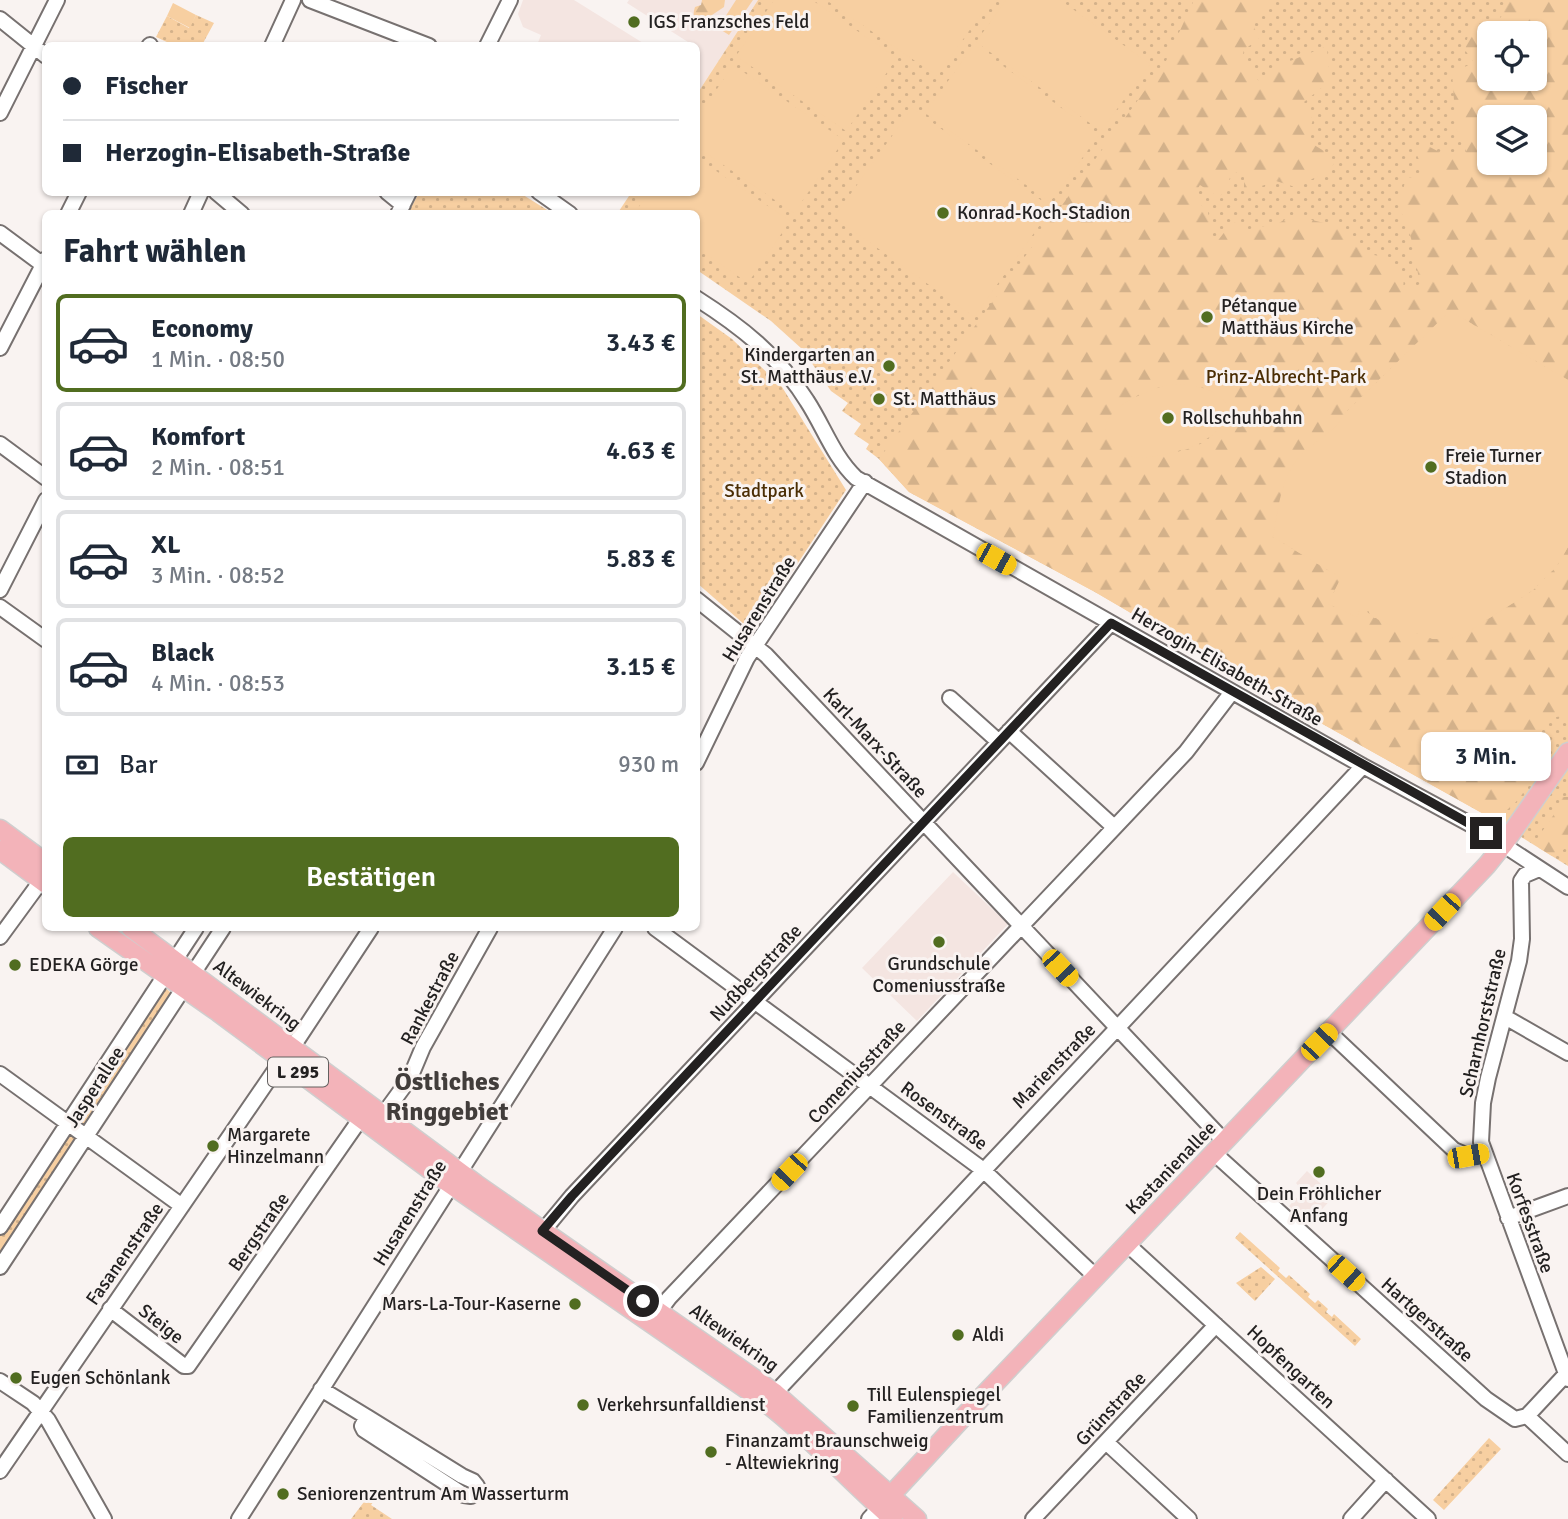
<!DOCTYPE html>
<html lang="de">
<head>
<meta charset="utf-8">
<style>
  :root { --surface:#fff; --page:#f2f2f3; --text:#1f2937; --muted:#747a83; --line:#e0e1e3; --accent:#516d20 }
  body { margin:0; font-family:Signika,sans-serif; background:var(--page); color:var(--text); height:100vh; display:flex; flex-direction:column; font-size:26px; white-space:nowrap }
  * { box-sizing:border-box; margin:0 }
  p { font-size:23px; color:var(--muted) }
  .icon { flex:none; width:38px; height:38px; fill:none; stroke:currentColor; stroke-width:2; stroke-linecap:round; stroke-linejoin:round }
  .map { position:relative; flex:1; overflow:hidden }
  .details { position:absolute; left:42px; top:210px; width:658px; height:721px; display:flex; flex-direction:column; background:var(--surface); border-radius:10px; box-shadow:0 2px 5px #0004 }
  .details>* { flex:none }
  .top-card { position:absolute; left:42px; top:42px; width:658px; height:154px; border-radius:10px; box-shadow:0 2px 5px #0004; display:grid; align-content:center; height:154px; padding:0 21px; background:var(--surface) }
  .tools { position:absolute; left:1477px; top:21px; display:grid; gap:14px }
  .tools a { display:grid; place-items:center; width:70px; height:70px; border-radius:10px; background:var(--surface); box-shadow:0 2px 5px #0004; font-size:35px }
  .end { position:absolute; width:32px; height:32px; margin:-16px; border:9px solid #232121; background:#fff; box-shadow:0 0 0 4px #fff }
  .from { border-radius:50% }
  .bubble { position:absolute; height:49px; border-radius:10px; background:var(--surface); box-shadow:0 2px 5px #0004; font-size:23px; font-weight:600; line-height:49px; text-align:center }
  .car { position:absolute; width:21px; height:42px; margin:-21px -10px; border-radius:9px; box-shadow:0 0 5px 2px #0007; background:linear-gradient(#f5c518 24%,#345 0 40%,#f5c518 0 76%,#345 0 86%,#f5c518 0) }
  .top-card b { display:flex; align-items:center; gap:24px; height:66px; font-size:26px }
  .top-card b+b { border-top:2px solid var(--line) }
  .top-card i { width:18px; height:18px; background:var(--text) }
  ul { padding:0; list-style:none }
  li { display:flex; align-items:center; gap:21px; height:98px; margin:0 14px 10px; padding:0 7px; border:4px solid var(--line); border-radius:10px }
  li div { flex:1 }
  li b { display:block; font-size:26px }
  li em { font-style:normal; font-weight:600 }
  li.selected { border-color:var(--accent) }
  li>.icon { width:63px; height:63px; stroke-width:1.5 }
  h2 { padding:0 21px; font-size:32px; line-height:84px }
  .pay { display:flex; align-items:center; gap:18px; height:77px; padding:0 21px; font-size:26px }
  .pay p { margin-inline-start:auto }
  .cta { display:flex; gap:14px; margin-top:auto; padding:14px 21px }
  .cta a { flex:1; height:80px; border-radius:10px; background:var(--accent); color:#fff; font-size:28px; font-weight:600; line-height:80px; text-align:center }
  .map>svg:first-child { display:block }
  .built { fill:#f4e5e1 }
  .grass { fill:url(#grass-dots); fill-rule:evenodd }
  .forest { fill:url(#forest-firs); fill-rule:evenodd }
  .pitch { fill:#f7cfa1 }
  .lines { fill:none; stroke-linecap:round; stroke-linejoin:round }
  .minor-casing { stroke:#777170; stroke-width:18 }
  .major-casing { stroke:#cfcece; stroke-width:21 }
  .minor { stroke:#fff; stroke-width:14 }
  .major { stroke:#f3b3b9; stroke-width:18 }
  .route { stroke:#232121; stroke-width:9 }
  .poi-dot { fill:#516d20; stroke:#f9f3f1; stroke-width:2.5 }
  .labels { text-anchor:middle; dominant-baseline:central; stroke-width:6; stroke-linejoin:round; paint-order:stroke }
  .shield { fill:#f9f3f1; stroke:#63605f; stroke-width:2 }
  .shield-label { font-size:18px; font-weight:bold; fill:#232121 }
  .poi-label { font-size:19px; fill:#232121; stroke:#f9f3f1; text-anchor:start }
  .park-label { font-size:19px; fill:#4b2e04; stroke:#f9f3f1 }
  .street-label { font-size:19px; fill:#232121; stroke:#f9f3f1 }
  .district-label { font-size:26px; font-weight:bold; fill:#423d3b; stroke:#f9f3f1 }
</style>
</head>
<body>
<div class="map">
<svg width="1568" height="1519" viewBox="0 0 1568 1519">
  <defs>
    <pattern id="grass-dots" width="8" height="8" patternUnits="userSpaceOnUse" patternTransform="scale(1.75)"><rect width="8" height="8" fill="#f7cfa1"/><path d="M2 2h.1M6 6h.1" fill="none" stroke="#d3b18a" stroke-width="1.8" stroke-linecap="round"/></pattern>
    <pattern id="forest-firs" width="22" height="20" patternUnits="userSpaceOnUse" patternTransform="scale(1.75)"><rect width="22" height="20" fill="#f7cfa1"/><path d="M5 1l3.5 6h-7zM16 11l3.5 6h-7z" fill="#d3b18a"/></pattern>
  </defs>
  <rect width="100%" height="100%" fill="#f9f3f1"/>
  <path class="built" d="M523,0h51l69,43 -1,3 -105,-1 4,-10 -18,-8 -5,-13z
    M629,0h129l-61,94 -1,-48 -9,-1 1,-3 -61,-39z
    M953,872l55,52 -91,97 -55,-53z
    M1307,1171l27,25 -19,21 -9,5 -17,-16 14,-15 -7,-8z"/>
  <path class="grass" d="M758,0h810v866l-79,-49 -204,-114 -190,-111 -186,-100 -30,-33 -13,-10 3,-5 -15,-10 7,-10 -19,-13 6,-8 -17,-12 -29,-42 -31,-28 -74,-51 -1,-56h-79l14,-21 65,-1 1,-98zM1489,33h46v46h-46zM1489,117h46v46h-46z
    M196,15l18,8 -12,22h-33v-2l-13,-6 11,-21 22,12z
    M419,193h101l32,20h-144z
    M697,314l35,25 50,48 64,103 -87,132 -14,3 -48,-42z
    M167,989l5,5 -83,130 -6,3 -6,-4 1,-3 80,-123z
    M72,1133l6,4 -78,123v-24l66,-101z
    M1240,1232l40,36 -2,3 8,7 3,-3 21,19 -2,3 7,6 3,-3 10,9 -2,3 6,5 2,-3 27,25 -6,7 -120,-108z
    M1261,1267l14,12 -20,22 -19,-18z
    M1489,1438l12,11 -57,61 -11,-10z
    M373,1490l6,4 -8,11 21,14h-41z"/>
  <path class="forest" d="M702,0h23l-1,7 -12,8 -5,9 -5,1c-8,-5 -10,-9 -7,-18l6,-2z
    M1194,0h77l-19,21 7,19 -15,9 -2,11 20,25 16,-19 49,-20 2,36 -25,20 9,18 -7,20 18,11 10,13 -7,8 -32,15 -19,-6 -32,11v-21l-13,3 -5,17 -8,6 -18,-12 -7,11 15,16 3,19 5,12 17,-22 12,9 34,-7 13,-8 44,11 33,28 20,4 15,17 -1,17 17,-8 -9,-46 -12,-32 7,-28 20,-3 -10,-22 12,-7 17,9 22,1 -4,-16 -7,-11 -4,-57 22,-9 -9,-13 4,-20 9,-6 16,7v-8l7,-6 6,-17h61v380l-118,-69 -104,101 -9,16 -19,13 -45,96 68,41 -13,26 29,13 3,-8h4l10,9 59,21 33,-6 66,-42 25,-25 11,-19v168c-17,1 -25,9 -34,23l6,27c-14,22 -23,47 -51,52l-204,-114 -190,-111 -186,-100 -30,-33 287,-398zM1489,33h46v46h-46zM1489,117h46v46h-46zM1170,384l18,1 27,7 12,19c-6,35 -49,42 -79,46l-27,-51 22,-14z
    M1562,797h6v50l-16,9 -13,-8 -3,-8 26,-37 -2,-3z"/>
  <path class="pitch" d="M736,0h17l-24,35 -11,-7z
    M774,0h38l85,58 -51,73 -110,-75z
    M826,0h165l-54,76z
    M1006,0h54l90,64 -49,67 -125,-89z
    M173,3l23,12 -6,13 -23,-12z
    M974,45l125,90 -49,67 -125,-89z
    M733,65l111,75 -50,73 -97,-66v-28z
    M912,108l140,100 -78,109 -140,-100z
    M697,158l93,63 -42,62 -51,-35 -1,-34 -50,-1 -8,-5 11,-15 47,-1z
    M1450,311l118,69v167l-11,19 -25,25 -66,42 -16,6h-17l-42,-14 -21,-10 -2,-5 -4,-1h-4l-3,8 -29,-13 13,-26 -68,-41c5,-27 8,-63 29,-83 18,-18 31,-19 44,-42z
    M1170,384c84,1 69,54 0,69 -12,3 -25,6 -37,4 -10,-2 -22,-9 -26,-18 -12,-31 43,-49 63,-55z"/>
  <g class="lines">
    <defs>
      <path id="minor" d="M310,0l119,46
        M0,19l46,37
        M149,46l1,-1
        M272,46l21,-46
        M487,46l23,-46
        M0,113l57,-113
        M216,192l26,22
        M387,192l16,13
        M539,192l31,22
        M68,214l11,-22
        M191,214l10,-22
        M398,214l11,-22
        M0,233l46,34
        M696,298c44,28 83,58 111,103 17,26 26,55 49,77l507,288 116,63 89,58
        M0,348l46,-89
        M0,444l46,34
        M0,590l46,-90
        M696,599l70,56 459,487
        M0,607l46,33
        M950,698l49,44
        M1009,731l105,96
        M696,763l51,-105 118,-176
        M1539,869l-14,6 -4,6 1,58 -3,22 -31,117 -5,25 -2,39 87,237
        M655,928l327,241 114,108
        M0,937l41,-56
        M1505,1017l63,36
        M1329,1032l125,118 14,6 16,-3
        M292,1048l79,-120
        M0,1074l182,132
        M383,1115l27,-37 13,-31 67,-119
        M1214,1153l272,246 29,20 12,-3 41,-44
        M1508,1218l60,-22
        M0,1227l196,-299
        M543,1231l29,-35 539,-573
        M1127,1244l301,275
        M0,1267l223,-339
        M110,1309l74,57h4l173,-248
        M654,1318l15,-20 517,-546 46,-60
        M0,1381l33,22 15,17 56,99
        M321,1389l46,28
        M775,1393l588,-627
        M1527,1416l41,38
        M367,1417l95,59 11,5 4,5 -1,6 -5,4 -7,-1 -100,-65 -2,-4z
        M1106,1442l83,77
        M0,1471l282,-411
        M239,1519l376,-591
        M869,1519l11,-12
        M1033,1519l183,-194
        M1351,1519l35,-39"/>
      <path id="major" d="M0,829l46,34
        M0,850l46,34
        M98,928l120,84 219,163 328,227c46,35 84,79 128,117
        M131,928l345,256 299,209 142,126
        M880,1507l98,-106 509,-536 16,-20 65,-93"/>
    </defs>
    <use href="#minor" class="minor-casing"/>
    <use href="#major" class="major-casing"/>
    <use href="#minor" class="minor"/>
    <use href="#major" class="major"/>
  </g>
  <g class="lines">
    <path class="route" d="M643,1301l-101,-70 30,-35 539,-573 375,210"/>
  </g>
  <g class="poi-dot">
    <circle cx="634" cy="22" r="7"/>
    <circle cx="943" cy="213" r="7"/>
    <circle cx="1207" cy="317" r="7"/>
    <circle cx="889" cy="366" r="7"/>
    <circle cx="879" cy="399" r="7"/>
    <circle cx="1168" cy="418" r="7"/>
    <circle cx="1431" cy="467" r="7"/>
    <circle cx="939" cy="942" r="7"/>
    <circle cx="15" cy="965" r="7"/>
    <circle cx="213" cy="1146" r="7"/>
    <circle cx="1319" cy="1172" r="7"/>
    <circle cx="575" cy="1304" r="7"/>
    <circle cx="958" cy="1335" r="7"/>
    <circle cx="16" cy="1378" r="7"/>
    <circle cx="583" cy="1405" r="7"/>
    <circle cx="853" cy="1406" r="7"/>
    <circle cx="711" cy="1452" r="7"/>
    <circle cx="283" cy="1494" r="7"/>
  </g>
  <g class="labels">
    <rect class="shield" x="268" y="1057.5" width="60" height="29" rx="5"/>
    <g class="shield-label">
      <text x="298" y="1072">L 295</text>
    </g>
    <g class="poi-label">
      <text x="648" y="22">IGS Franzsches Feld</text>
      <text x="957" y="213">Konrad-Koch-Stadion</text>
      <text x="1221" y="306">Pétanque<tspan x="1221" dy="22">Matthäus Kirche</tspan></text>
      <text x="875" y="355" text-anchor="end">Kindergarten an<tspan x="875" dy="22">St. Matthäus e.V.</tspan></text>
      <text x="893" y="399">St. Matthäus</text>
      <text x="1182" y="418">Rollschuhbahn</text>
      <text x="1445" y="456">Freie Turner<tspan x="1445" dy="22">Stadion</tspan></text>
      <text x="939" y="964" text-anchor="middle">Grundschule<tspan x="939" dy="22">Comeniusstraße</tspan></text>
      <text x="29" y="965">EDEKA Görge</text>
      <text x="227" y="1135">Margarete<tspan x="227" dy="22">Hinzelmann</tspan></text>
      <text x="1319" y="1194" text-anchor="middle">Dein Fröhlicher<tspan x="1319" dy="22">Anfang</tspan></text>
      <text x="561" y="1304" text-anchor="end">Mars-La-Tour-Kaserne</text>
      <text x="972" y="1335">Aldi</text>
      <text x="30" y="1378">Eugen Schönlank</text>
      <text x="867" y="1395">Till Eulenspiegel<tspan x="867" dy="22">Familienzentrum</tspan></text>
      <text x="597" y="1405">Verkehrsunfalldienst</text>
      <text x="725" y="1441">Finanzamt Braunschweig<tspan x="725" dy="22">- Altewiekring</tspan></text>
      <text x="297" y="1494">Seniorenzentrum Am Wasserturm</text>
    </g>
    <g class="park-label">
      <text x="1286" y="377">Prinz-Albrecht-Park</text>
      <text x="764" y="491">Stadtpark</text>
    </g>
    <g class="street-label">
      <text transform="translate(759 609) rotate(-58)">Husarenstraße</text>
      <text transform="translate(1227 667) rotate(30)">Herzogin-Elisabeth-Straße</text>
      <text transform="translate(875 743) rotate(47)">Karl-Marx-Straße</text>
      <text transform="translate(756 973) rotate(-47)">Nußbergstraße</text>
      <text transform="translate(257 995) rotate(37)">Altewiekring</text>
      <text transform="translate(430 998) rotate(-62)">Rankestraße</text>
      <text transform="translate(1483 1023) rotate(-77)">Scharnhorststraße</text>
      <text transform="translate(1054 1066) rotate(-46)">Marienstraße</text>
      <text transform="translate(857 1072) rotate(-47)">Comeniusstraße</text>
      <text transform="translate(95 1087) rotate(-57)">Jasperallee</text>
      <text transform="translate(944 1116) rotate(36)">Rosenstraße</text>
      <text transform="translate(1171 1168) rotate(-46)">Kastanienallee</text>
      <text transform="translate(410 1213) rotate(-58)">Husarenstraße</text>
      <text transform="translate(1530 1223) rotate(70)">Korfesstraße</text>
      <text transform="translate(259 1232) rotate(-55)">Bergstraße</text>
      <text transform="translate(125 1254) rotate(-55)">Fasanenstraße</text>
      <text transform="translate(1427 1320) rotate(42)">Hartgerstraße</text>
      <text transform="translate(161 1324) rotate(38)">Steige</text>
      <text transform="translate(734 1338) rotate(35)">Altewiekring</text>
      <text transform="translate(1291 1367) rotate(43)">Hopfengarten</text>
      <text transform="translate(1111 1409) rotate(-47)">Grünstraße</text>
    </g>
    <g class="district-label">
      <text x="447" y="1082">Östliches<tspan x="447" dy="30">Ringgebiet</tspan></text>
    </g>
  </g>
</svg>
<div class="tools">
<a><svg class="icon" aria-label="locate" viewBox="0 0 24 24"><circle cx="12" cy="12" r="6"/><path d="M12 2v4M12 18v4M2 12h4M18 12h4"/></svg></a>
<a><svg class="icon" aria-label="layers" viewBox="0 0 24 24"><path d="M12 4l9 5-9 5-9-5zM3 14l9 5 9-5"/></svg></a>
</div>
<i class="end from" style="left:643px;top:1301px"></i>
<i class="end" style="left:1486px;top:833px"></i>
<div class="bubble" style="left:1421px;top:732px;width:130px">3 Min.</div>
<i class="car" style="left:996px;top:559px;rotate:119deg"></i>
<i class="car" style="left:1442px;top:912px;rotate:223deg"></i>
<i class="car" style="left:1060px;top:968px;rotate:137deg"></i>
<i class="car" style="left:1319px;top:1042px;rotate:44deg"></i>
<i class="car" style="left:1468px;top:1156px;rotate:80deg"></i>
<i class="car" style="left:789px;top:1172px;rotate:223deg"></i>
<i class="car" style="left:1346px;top:1273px;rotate:132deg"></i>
<div class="top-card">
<b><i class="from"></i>Fischer</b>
<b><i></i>Herzogin-Elisabeth-Straße</b>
</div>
<section class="details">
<h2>Fahrt wählen</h2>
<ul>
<li class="selected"><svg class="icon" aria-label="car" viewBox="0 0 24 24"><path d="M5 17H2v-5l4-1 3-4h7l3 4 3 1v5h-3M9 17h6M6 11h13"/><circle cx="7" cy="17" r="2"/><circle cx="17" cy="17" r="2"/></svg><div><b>Economy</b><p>1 Min. · 08:50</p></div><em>3.43 €</em></li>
<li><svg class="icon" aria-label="car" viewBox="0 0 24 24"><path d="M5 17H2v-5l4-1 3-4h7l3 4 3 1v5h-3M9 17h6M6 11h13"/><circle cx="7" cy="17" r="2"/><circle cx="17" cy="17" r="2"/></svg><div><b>Komfort</b><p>2 Min. · 08:51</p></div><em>4.63 €</em></li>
<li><svg class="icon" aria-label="car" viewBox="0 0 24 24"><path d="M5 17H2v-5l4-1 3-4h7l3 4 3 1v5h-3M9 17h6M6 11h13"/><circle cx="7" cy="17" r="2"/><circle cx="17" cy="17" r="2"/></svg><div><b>XL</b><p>3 Min. · 08:52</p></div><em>5.83 €</em></li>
<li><svg class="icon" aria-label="car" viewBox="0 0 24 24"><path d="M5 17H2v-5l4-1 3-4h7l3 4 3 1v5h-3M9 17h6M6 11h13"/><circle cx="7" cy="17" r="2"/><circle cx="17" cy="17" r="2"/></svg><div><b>Black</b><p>4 Min. · 08:53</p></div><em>3.15 €</em></li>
</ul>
<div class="pay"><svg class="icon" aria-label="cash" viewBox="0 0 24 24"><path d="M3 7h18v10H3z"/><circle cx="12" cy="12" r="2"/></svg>Bar<p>930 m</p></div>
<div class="cta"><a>Bestätigen</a></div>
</section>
</div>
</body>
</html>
